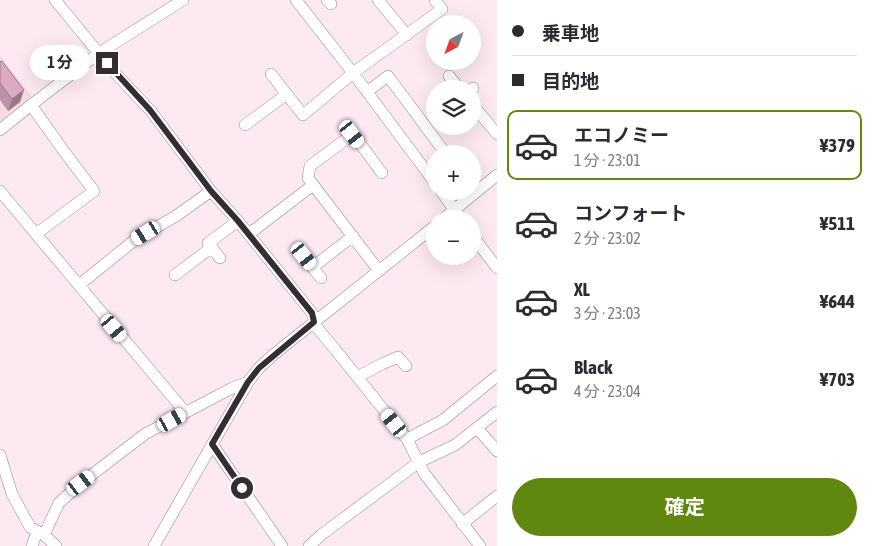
<!DOCTYPE html>
<html lang="ja">
<head>
<meta charset="utf-8">
<style>
  :root { --surface:#fff; --page:#f2f2f3; --text:#2b2b33; --muted:#7c7c81; --line:#e1e1e2; --accent:#608710 }
  body { margin:0; font-family:"Asap Condensed","Noto Sans JP",sans-serif; background:var(--page); color:var(--text); height:100vh; display:flex; flex-direction:column; font-size:19px; white-space:nowrap }
  * { box-sizing:border-box; margin:0 }
  p { font-size:16px; color:var(--muted) }
  .icon { flex:none; width:28px; height:28px; fill:none; stroke:currentColor; stroke-width:2; stroke-linecap:round; stroke-linejoin:round }
  .map { position:relative; flex:1; overflow:hidden }
  .drawer { display:flex; flex-direction:column; background:var(--surface); width:375px }
  .drawer>* { flex:none }
  .banner { display:grid; align-content:center; height:110px; padding:0 15px; background:var(--surface) }
  .needle { width:32px; rotate:221deg }
  .fabs { position:absolute; left:426px; top:15px; display:grid; gap:10px }
  .fabs a { display:grid; place-items:center; width:55px; height:55px; border-radius:50%; background:var(--surface); box-shadow:0 5px 20px #0002; font-size:25px }
  .end { position:absolute; width:22px; height:22px; margin:-11px; border:6px solid #352d31; background:#fff; box-shadow:0 0 0 2px #fff }
  .from { border-radius:50% }
  .bubble { position:absolute; height:35px; border-radius:18px; background:var(--surface); box-shadow:0 5px 20px #0002; font-size:16px; font-weight:700; line-height:35px; text-align:center }
  .car { position:absolute; width:15px; height:30px; margin:-15px -8px; border-radius:6px; box-shadow:0 0 4px 1px #0007; background:linear-gradient(#fff 24%,#345 0 40%,#fff 0 76%,#345 0 86%,#fff 0) }
  .banner b { display:flex; align-items:center; gap:18px; height:48px; font-size:19px }
  .banner b+b { border-top:1px solid var(--line) }
  .banner i { width:12px; height:12px; background:var(--text) }
  ul { padding:0; list-style:none }
  li { display:flex; align-items:center; gap:15px; height:70px; margin:0 10px 8px; padding:0 5px; border:2px solid transparent; border-radius:10px }
  li div { flex:1 }
  li b { display:block; font-size:19px }
  li em { font-style:normal; font-weight:700 }
  li.current { border-color:var(--accent) }
  li>.icon { width:45px; height:45px; stroke-width:1.5 }
  .action { display:flex; gap:10px; margin-top:auto; padding:10px 15px }
  .action a { flex:1; height:58px; border-radius:30px; background:var(--accent); color:#fff; font-size:20px; font-weight:700; line-height:58px; text-align:center }
  main { display:flex; flex:1; min-height:0 }
  .map>svg:first-child { display:block }
  .built { fill:#f5dae6 }
  .lines { fill:none; stroke-linecap:round; stroke-linejoin:round }
  .minor-casing { stroke:#98868e; stroke-width:12 }
  .minor { stroke:#fff; stroke-width:11 }
  .wall { fill:#bd92a7 }
  .shaded-wall { fill:#9a7788 }
  .building { fill:#dcaac2; stroke:#9a7788 }
  .route { stroke:#352d31; stroke-width:6 }
</style>
</head>
<body>
<main>
<div class="map">
<svg width="497" height="546" viewBox="0 0 497 546">
  <rect width="100%" height="100%" fill="#fde9f2"/>
  <path class="built" d="M0,56l32,40 -32,26z"/>
  <g class="lines">
    <defs>
      <path id="minor" d="M55,0l60,73 35,37 61,81 27,30 74,92 6,16 16,19 73,91 17,34 56,73
        M296,0l57,73 82,110
        M327,0l4,4
        M378,0l29,35
        M271,74l32,41 50,-42 89,-64 -7,-9
        M449,76l11,13
        M472,89l1,-1
        M367,92l21,-16 58,78
        M472,104l25,30
        M31,105l32,45 31,41 -58,43
        M245,125l42,-31
        M0,130l31,-25 68,-52 84,-53
        M0,191l185,221
        M441,191l20,28
        M443,219l54,-44
        M249,234l64,-49
        M472,235l25,33
        M303,256l18,22
        M220,258l-12,-15 30,-22
        M313,267l40,-31
        M379,271l-71,-93 2,-12 43,-32 29,39
        M175,275l37,-28
        M79,285l57,-46 40,-23 35,-25
        M357,377l25,-13 16,-7 8,9
        M477,428l20,23
        M407,439l36,-19 54,-44
        M212,444l70,102
        M0,455l12,39 18,33 14,8 12,11
        M462,524l35,-28
        M44,535l15,-32 22,-20 64,-49 87,-46 16,-6
        M32,546l5,-15
        M154,546l94,-164 11,-14 14,-13 162,-129
        M309,546l12,-11 98,-73 36,-17 42,-33"/>
    </defs>
    <use href="#minor" class="minor-casing"/>
    <use href="#minor" class="minor"/>
  </g>
  <path class="wall" d="M0,62l20,40 -12,9 -8,-11z"/>
  <path class="shaded-wall" d="M24,90l-4,12 -12,9 4,-12z"/>
  <path class="building" d="M2,61l22,29 -12,9 -12,-16v-21z"/>
  <g class="lines">
    <path class="route" d="M107,63l43,47 61,81 27,30 74,92 2,9 -55,46 -11,14 -36,62 30,44"/>
  </g>
</svg>
<div class="fabs">
<a><svg class="needle" viewBox="-14 -14 28 28"><path d="M0-13l5 13h-10z" fill="#e53935"/><path d="M0 13l5-13h-10z" fill="#7c7c81"/></svg></a>
<a><svg class="icon" aria-label="layers" viewBox="0 0 24 24"><path d="M12 4l9 5-9 5-9-5zM3 14l9 5 9-5"/></svg></a>
<a>+</a>
<a>−</a>
</div>
<i class="end from" style="left:242px;top:488px"></i>
<i class="end" style="left:107px;top:63px"></i>
<div class="bubble" style="left:30px;top:45px;width:60px">1 分</div>
<i class="car" style="left:352px;top:134px;rotate:143deg"></i>
<i class="car" style="left:146px;top:233px;rotate:239deg"></i>
<i class="car" style="left:304px;top:256px;rotate:141deg"></i>
<i class="car" style="left:114px;top:328px;rotate:140deg"></i>
<i class="car" style="left:172px;top:420px;rotate:61deg"></i>
<i class="car" style="left:394px;top:423px;rotate:321deg"></i>
<i class="car" style="left:81px;top:483px;rotate:53deg"></i>
</div>
<section class="drawer">
<div class="banner">
<b><i class="from"></i>乗車地</b>
<b><i></i>目的地</b>
</div>
<ul>
<li class="current"><svg class="icon" aria-label="car" viewBox="0 0 24 24"><path d="M5 17H2v-5l4-1 3-4h7l3 4 3 1v5h-3M9 17h6M6 11h13"/><circle cx="7" cy="17" r="2"/><circle cx="17" cy="17" r="2"/></svg><div><b>エコノミー</b><p>1 分 · 23:01</p></div><em>¥379</em></li>
<li><svg class="icon" aria-label="car" viewBox="0 0 24 24"><path d="M5 17H2v-5l4-1 3-4h7l3 4 3 1v5h-3M9 17h6M6 11h13"/><circle cx="7" cy="17" r="2"/><circle cx="17" cy="17" r="2"/></svg><div><b>コンフォート</b><p>2 分 · 23:02</p></div><em>¥511</em></li>
<li><svg class="icon" aria-label="car" viewBox="0 0 24 24"><path d="M5 17H2v-5l4-1 3-4h7l3 4 3 1v5h-3M9 17h6M6 11h13"/><circle cx="7" cy="17" r="2"/><circle cx="17" cy="17" r="2"/></svg><div><b>XL</b><p>3 分 · 23:03</p></div><em>¥644</em></li>
<li><svg class="icon" aria-label="car" viewBox="0 0 24 24"><path d="M5 17H2v-5l4-1 3-4h7l3 4 3 1v5h-3M9 17h6M6 11h13"/><circle cx="7" cy="17" r="2"/><circle cx="17" cy="17" r="2"/></svg><div><b>Black</b><p>4 分 · 23:04</p></div><em>¥703</em></li>
</ul>
<div class="action"><a>確定</a></div>
</section>
</main>
</body>
</html>
